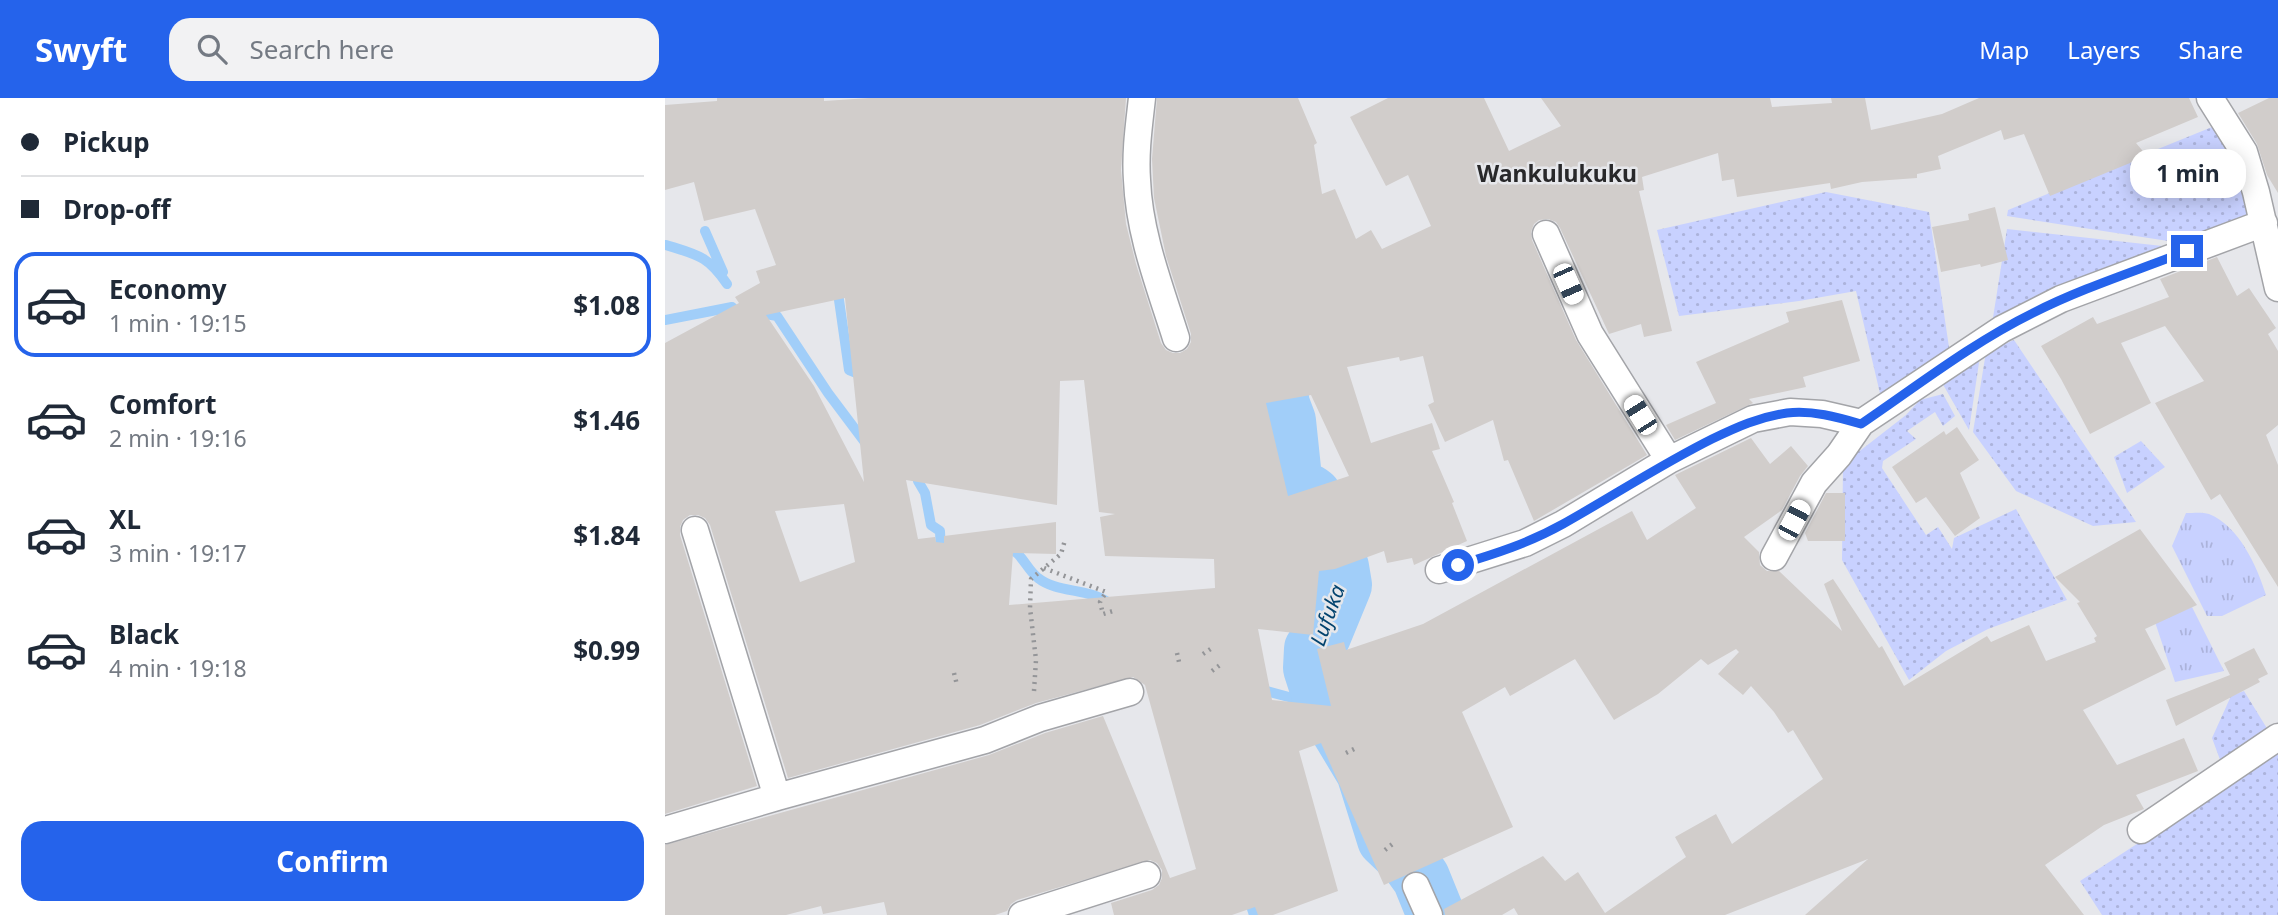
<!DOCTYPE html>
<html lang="en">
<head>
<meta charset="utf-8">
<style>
  :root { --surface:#fff; --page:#f2f2f3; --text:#1f2937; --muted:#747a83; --line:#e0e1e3; --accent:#2563eb }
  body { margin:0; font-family:"Noto Sans",sans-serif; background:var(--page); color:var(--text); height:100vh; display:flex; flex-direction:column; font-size:26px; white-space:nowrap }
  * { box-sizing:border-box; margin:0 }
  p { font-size:23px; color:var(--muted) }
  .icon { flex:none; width:38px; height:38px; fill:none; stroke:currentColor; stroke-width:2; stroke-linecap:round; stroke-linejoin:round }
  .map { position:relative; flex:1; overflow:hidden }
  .details { display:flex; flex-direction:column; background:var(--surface); width:665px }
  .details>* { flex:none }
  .banner { display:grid; align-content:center; height:154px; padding:0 21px; background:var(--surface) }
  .end { position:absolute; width:32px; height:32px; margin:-16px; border:9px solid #2563eb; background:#fff; box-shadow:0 0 0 4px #fff }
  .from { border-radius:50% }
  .bubble { position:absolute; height:49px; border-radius:21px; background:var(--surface); box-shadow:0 4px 18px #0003; font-size:23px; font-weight:700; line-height:49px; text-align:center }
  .car { position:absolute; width:21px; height:42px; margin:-21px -10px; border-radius:9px; box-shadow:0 0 5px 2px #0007; background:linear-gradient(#fff 24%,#345 0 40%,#fff 0 76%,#345 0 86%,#fff 0) }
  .banner b { display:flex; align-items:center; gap:24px; height:66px; font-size:26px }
  .banner b+b { border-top:2px solid var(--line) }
  .banner i { width:18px; height:18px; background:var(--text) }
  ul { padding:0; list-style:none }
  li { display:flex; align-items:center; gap:21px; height:105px; margin:0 14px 10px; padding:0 7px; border:4px solid transparent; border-radius:21px }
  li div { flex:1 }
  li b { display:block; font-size:26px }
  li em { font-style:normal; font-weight:700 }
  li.on { border-color:var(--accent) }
  li>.icon { width:63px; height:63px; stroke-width:1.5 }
  .action { display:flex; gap:14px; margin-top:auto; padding:14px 21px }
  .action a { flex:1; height:80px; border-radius:21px; background:var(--accent); color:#fff; font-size:28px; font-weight:700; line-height:80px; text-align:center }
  header { display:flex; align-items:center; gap:42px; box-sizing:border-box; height:98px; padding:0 35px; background:var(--accent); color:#fff }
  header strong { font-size:33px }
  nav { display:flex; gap:38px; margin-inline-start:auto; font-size:24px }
  .search { width:490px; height:63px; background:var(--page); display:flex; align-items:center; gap:18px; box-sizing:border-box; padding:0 24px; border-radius:21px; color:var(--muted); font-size:26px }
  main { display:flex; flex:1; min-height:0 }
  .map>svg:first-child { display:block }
  .grass { fill:url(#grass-tufts) }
  .park { fill:url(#park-dots) }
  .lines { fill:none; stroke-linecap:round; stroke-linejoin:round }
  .stream { stroke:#a1cef9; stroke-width:10 }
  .river { stroke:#a1cef9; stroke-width:58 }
  .building { fill:#d1cdcb; fill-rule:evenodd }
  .minor-casing { stroke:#a3a4a8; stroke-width:29 }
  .path { stroke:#949598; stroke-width:4.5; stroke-dasharray:2 5; stroke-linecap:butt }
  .minor { stroke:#fff; stroke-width:26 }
  .route { stroke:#2563eb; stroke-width:9 }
  .labels { text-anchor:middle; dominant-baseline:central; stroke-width:5; stroke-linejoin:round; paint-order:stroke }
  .water-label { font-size:21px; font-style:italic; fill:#03436e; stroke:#e6e7eb }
  .quarter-label { font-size:23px; font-weight:bold; fill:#28282a; stroke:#e6e7eb }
</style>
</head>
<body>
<header>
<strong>Swyft</strong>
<div class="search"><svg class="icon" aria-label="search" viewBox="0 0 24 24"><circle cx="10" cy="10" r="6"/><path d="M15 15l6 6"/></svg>Search here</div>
<nav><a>Map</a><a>Layers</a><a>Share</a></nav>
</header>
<main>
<section class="details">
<div class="banner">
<b><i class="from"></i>Pickup</b>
<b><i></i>Drop-off</b>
</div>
<ul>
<li class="on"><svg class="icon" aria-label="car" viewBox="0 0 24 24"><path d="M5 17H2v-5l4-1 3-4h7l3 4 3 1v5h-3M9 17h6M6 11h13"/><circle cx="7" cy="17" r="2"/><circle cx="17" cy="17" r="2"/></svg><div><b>Economy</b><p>1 min · 19:15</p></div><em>$1.08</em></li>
<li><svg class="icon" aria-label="car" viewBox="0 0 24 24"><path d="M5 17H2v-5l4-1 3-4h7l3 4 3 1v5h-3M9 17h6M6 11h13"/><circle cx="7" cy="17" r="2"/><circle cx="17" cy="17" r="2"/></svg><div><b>Comfort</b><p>2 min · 19:16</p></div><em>$1.46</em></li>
<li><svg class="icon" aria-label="car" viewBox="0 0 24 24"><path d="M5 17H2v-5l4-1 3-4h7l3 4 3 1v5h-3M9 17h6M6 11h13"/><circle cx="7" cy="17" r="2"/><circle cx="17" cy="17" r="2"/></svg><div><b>XL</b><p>3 min · 19:17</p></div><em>$1.84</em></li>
<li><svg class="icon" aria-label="car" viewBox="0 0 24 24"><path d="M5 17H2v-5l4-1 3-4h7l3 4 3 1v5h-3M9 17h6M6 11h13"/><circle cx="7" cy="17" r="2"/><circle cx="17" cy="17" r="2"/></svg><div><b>Black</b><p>4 min · 19:18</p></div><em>$0.99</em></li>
</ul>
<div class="action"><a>Confirm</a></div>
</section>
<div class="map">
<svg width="1613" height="817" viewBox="0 0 1613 817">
  <defs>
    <pattern id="grass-tufts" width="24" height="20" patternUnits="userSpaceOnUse" patternTransform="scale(1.75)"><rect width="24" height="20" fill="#c8d1ff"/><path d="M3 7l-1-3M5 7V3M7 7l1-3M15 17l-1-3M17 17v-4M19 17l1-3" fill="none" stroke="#acb3db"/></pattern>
    <pattern id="park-dots" width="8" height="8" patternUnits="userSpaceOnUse" patternTransform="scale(1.75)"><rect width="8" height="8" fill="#c8d1ff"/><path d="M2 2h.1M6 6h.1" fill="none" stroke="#acb3db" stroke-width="1.8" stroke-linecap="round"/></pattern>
  </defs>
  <rect width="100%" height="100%" fill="#e6e7eb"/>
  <path class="grass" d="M1521,415c7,0 17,-1 23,1 30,12 48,52 57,81l-44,21h-15l-35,-70z
    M1527,509l32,64 -49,11 -20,-60z"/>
  <path class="park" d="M1552,27l43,101 -66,19 -187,-29 1,-6z
    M1161,94l103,20 21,142 -68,48 -26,-111 -57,10 -120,15 -22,-86z
    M1342,131l183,20 -201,94z
    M1349,242l122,182 -43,4 -77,-35 -43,-59 13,-80z
    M1315,258l-11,74 -28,-49z
    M1278,296l12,22 -12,10 -8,-14 -28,19 9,8 -33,22 -1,7 44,67 12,-8 14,22 2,-11 62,-29 51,91 -79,29 -42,22 -37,29 -67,-120 1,-96 63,-49 14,-15z
    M1476,343l24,26 -38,26 -13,-36z
    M1579,593l24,39 10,22v163h-176l-22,-34 149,-97 -17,-46 19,-42z"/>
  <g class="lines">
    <path class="stream" d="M40,133l18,41
      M1,147c32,10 42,11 61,39
      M172,188l12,84 15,6
      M92,219l9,-3 11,2 51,77 39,52
      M0,222l67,-13 6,6
      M252,374l1,9 7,12 6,32 9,6 1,23
      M342,449c15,5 19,22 31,31 19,15 48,10 68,23l1,4
      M594,591l41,11 20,-5
      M583,799l6,18"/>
    <path class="river" d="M594,228l13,19 9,60 6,16 7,67 5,5h10l4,3 27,71 3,18 -21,51 -9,13 -1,19 11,34 42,70 21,67 22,21 13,18 15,37"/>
  </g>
  <path class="building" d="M52,0h107v3l45,-3h257l-5,72 5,54 10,40 25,79 5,7 7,3h7l7,-4 4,-7v-8l-25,-78 -12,-58 -2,-39 5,-61h141l19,45 -3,2 8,49 13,-5 21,50 15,-9 11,19 49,-23 -23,-51 -22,11 -36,-69 38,-19h96l25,53 52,-25 -20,-28h229l2,9 60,-4 -1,-5h34l6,32 71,-16 37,-16h210l9,19 -62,26 11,13 -97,40 -26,-62 -20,6 -3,-10 -63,26 3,13 -24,5v4l-55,4 -31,7 -1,-6 -93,14 -3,-18 -12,2 -4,-28 -76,24 2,13 -5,1 33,140 -28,6 -3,-13 -32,10 -49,-106 -4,-6 -8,-3 -9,1 -5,4 -3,8 1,8 44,100 71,115 -113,66 -26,-61 -4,1 -11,-41 -48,22 -17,-37 6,-3 -11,-46 -23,5 -1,-4 -52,10 24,76 61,-20 8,26 -8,2 22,51 -2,1 15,38 -53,24 -2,-7 -25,5 -3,-12 -49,18 -16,2 -6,64 -55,-6 14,71 59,6 -14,-57 27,-7 2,8 77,-26 209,-113 15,29 49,-32 -21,-33 76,-37 19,26 21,-18 17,20 -8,10 -18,34 -38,27 15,15 1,13 7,6h12l63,60 -18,-47 9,-5 46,69 3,-2 22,40 83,-50 4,6 38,-17 17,36 50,-19 -2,-4 3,-2 -20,-33 3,-1 -25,-25 85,-48 57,76 -52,24 21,40 -83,41 34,55 67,-27 14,33 -62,24 8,14 -40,16 -59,40 39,50h-279l63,-56 -143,56h-207l-4,-7 -12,7h-57l-1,-6 99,-53 22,25 13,-9 27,41 81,-56 -11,-20 41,-23 16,30 91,-65 -30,-49 -5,3 -14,-21 -23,-26 -8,9 -25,-21 21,-22 -3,-3 -28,16 -7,-6 -43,35 -44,26 -39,-61 -65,37 -5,-9 -43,25 51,115 -129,58 -63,-142 -22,8 39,140 -65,24h-15l-3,-8 -23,8h-118l-3,-12 41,-13 7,-5 3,-7v-8l-5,-7 -7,-3 -133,40 -6,4 -4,7 -12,4h-108l-3,-13 -61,12 -2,-8 -35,9h-121v-70l324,-90 56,-22 58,-17 67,162 26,-9 -51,-184 -12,-8 -97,26 -56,22 -192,53 -78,-253 -5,-7 -7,-3h-8l-7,5 -3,7v8l77,251 -92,28v-471l74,-40 -4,-6 25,-14 -4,-12 20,-6 -21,-56 -51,12 -10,-39 -29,8v-85l52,-4zM180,200l19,184 -50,-96 -48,-71zM419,282l15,132 16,2 -15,3 5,39 109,3 1,29 -206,17 4,-52 43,1v-32l-112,14v7l-8,-1 -1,-5 -17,2 -12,-59 151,25 3,-124zM646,297l38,81 -61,20 -22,-93zM179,406l11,58 -55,20 -25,-71z
    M1604,0h9v95l-11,-18 -10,-31 -19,-31z
    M1330,109l13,53 -27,7 -1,-3 -39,8 -9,-45 37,-7 -1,-6z
    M1552,159l20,39 12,-8 27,40 -8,6 10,17v74l-12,10 12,30v122l-58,-93 -9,6 -56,-97 49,-22 -39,-55 -44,17 30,60 -61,31 -29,-55 -20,-33 52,-29 4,7 72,-27 -9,-18z
    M1177,202l18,61 -57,16 3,10 -57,12 4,4 -78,37 -9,-15 50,-22 -20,-41 93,-40 -3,-10z
    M1292,329l22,33 -19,13 20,45 -25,18 -29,-39 -10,6 -24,-36 52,-36 2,4z
    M1161,395h19v48h-37l-3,-8z
    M1589,550l14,26 -10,5 2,3 -84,44 -10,-26 64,-25 -6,-12z"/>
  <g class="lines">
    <defs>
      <path id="minor" d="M477,0c-3,27 -7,54 -5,82 2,54 23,107 39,158
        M1545,0l34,54 12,40 22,96
        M881,136l44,100 79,126
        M30,432l82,267 208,-57 55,-22 90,-26
        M1109,459l40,-74 25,-28 22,-32 141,-94 59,-30 203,-76
        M774,472l86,-27 38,-19 106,-64 84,-41 37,-7 32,2 39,9
        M0,732l112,-33
        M1476,732l137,-93
        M751,788l13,29
        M357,817l125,-40"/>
    </defs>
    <use href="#minor" class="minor-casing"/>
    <path class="path" d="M379,470l62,24 -6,10 3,12 10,-3
      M512,555l2,9
      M538,556l9,-6
      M547,573l8,-6
      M289,575l3,12
      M369,593l2,-31 -6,-52 1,-29 30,-25 4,-14
      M681,655l10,-5
      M720,752l10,-8"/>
    <use href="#minor" class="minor"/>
  </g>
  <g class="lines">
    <path class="route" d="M793,467c37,-11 71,-22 105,-41 50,-28 97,-59 149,-85 25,-12 47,-22 75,-26 25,-3 50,4 74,11 56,-38 111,-81 172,-111 49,-25 103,-42 154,-62"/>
  </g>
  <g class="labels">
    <g class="water-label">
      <text transform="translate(662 517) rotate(-70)">Lufuka</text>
    </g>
    <g class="quarter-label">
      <text x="892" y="75">Wankulukuku</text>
    </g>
  </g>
</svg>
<i class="end from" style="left:793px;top:467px"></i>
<i class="end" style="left:1522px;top:153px"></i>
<div class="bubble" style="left:1465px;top:51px;width:116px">1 min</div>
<i class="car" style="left:903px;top:186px;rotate:156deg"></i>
<i class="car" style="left:975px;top:317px;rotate:328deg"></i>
<i class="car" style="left:1129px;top:422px;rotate:28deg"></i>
</div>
</main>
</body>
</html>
